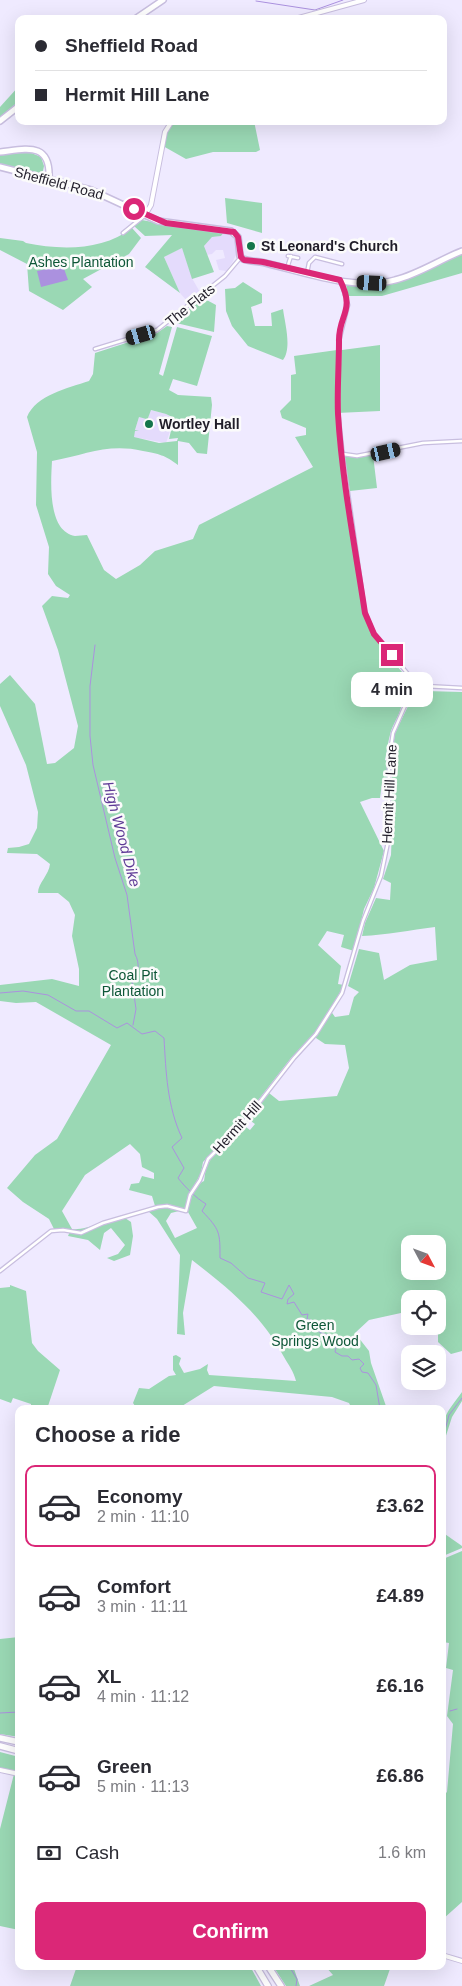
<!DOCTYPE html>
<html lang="en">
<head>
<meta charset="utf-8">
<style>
  :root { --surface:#fff; --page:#f7f7f7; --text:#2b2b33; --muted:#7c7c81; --line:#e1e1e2; --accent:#db2777 }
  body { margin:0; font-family:Arial,sans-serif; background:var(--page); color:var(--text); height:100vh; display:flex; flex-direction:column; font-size:19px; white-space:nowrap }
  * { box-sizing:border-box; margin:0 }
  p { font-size:16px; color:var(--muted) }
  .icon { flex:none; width:28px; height:28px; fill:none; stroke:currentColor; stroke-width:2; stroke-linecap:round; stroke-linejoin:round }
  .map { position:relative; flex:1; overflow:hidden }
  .panel { position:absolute; left:15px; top:1405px; width:431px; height:565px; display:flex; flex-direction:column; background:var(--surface); border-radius:10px; box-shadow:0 5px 20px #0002 }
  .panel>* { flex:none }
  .hud { position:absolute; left:15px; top:15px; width:432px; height:110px; border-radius:10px; box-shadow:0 5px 20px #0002; display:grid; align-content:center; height:110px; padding:0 20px; background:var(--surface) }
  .needle { width:32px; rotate:131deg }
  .buttons { position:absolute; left:401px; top:1235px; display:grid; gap:10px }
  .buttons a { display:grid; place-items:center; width:45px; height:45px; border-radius:10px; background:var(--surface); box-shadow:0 5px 20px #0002; font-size:25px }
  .end { position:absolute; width:22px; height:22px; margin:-11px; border:6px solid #db2777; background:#fff; box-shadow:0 0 0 2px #fff }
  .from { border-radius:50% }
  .bubble { position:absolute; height:35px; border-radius:10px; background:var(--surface); box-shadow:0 5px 20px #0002; font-size:16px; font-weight:800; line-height:35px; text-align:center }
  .car { position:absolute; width:15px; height:30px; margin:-15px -8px; border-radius:6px; box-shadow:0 0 4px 1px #0007; background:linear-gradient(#222 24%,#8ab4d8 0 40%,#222 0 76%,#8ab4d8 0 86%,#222 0) }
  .hud b { display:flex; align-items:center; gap:18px; height:48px; font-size:19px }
  .hud b+b { border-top:1px solid var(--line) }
  .hud i { width:12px; height:12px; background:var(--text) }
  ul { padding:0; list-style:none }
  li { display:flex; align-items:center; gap:15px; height:82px; margin:0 10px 8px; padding:0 10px; border:2px solid transparent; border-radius:10px }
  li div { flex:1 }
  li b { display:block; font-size:19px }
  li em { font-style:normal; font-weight:800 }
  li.current { border-color:var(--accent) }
  li>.icon { width:45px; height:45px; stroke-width:1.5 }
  h2 { padding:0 20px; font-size:22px; line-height:60px }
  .pay { display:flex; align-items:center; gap:12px; height:55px; padding:0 20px; font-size:19px }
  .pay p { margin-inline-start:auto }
  .button { display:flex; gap:10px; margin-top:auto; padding:10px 20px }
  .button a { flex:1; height:58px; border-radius:10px; background:var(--accent); color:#fff; font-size:20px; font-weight:800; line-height:58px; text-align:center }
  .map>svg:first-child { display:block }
  .built { fill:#e4dbfc }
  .green { fill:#9ad8b4; fill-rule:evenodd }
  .water { fill:#ab91df }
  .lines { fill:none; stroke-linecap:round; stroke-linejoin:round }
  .stream { stroke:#ab91df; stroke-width:1 }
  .minor-casing { stroke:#c8bedf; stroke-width:5 }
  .tertiary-casing { stroke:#c8bedf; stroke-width:6 }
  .trunk-casing { stroke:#c8bedf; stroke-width:8 }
  .motorway-casing { stroke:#c8bedf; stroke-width:8 }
  .minor { stroke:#fff; stroke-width:2.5 }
  .tertiary { stroke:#fff; stroke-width:4 }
  .trunk { stroke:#fff; stroke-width:5 }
  .motorway { stroke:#fff; stroke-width:5.5 }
  .route { stroke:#db2777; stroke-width:6 }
  .poi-dot { fill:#14754b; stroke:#fbfbfb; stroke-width:2 }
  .labels { text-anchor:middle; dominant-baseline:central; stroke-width:5; stroke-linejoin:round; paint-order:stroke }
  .street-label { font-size:14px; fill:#201d29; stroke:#fbfbfb }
  .poi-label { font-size:14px; font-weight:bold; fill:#201d29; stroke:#fbfbfb; text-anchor:start }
  .park-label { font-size:14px; fill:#0d5637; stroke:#fbfbfb }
  .water-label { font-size:15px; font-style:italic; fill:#5e3a96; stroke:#fbfbfb }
</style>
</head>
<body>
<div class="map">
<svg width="462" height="1986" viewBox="0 0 462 1986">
  <rect width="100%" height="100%" fill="#efeaff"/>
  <path class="built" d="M225,231l12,6 1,14 -6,12 -6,8 -7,-1 -3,-10 9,-2 -2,-8h-7l-4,4 -6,1 -2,-9 8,-9 9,-1z
    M182,248l11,32 8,14 -12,9 -9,-10 -16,-36z
    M150,410l16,4 8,5 -8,24 -33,-6 6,-20 9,1z"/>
  <path class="green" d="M19,86v17l-19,15v-11z
    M175,121h79l6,29 -4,2h-43l-27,7 -23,-13 4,-14z
    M29,152l12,5 3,9 -1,5 -5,3 -38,-9v-10z
    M225,198l37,5v30l-35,-10z
    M142,220l25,5 58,6 -4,5 -9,1 -8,9 10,26 -22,7 -10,-31 -18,9 16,36 -35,-26 27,-32 -27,1 -11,-10z
    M132,228l9,10 -12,16 -46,25 9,8 -29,23 -34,-19 -2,-27 -27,-14v-12l23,3 3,2c34,7 77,8 106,-15z
    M462,254v19l-80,23h-34l-2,-12c48,5 75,-10 116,-30z
    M243,282l19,12v9l-11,4 4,19h17l-1,-13 12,-4c2,15 9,39 0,51l-35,-14 -16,-20 -6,-15 -1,-22 10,-1z
    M203,298l13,7 -2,27 -42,-10z
    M167,326l5,1 -13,47 4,2 14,-49 35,9 -15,50 -24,-7 -4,11 9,5 33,2 1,8 -5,49 -10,-1 -8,-10 -11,-2v24c-13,-10 -19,-11 -35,-14 -36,-8 -57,4 -91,10 -1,20 -5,70 23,75 4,0 8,-1 12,-1l17,35 12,9 24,-14 15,-14 38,-12 6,-14 114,-58 -18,-30 11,-2v-7l-24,-10 -2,-7 11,-11v-25l5,-1 -2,-18 43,-6 1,29h2l2,-29 38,-5v66l-43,2 3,42 23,159 18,34 29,33 -3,15 -5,4c0,12 -7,20 -11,31 -3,10 -4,20 -6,29l2,1 1,20 -6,2 -2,15h-8l-12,4 24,49 -10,37 -10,21 -10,42 -13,-4 3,-12 -17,-4 -9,14 23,21 -3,18 6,1 -14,25 5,7 14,-2 5,-18 5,-5 -11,-6 11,-37 20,4 5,27 26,-15 27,-5 -2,-33c-25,3 -48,8 -73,9l3,-13 11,-25 14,2 1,-17 -8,-4 8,-24 1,-27 -2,-21 2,-34 -1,-14 4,-26 14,-29 6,-22 10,5v4l37,1v659l-11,3 -13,-12v-43h-28v12l-41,9 -14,13 14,18 2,12 16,46h-35l-3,-6 -17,-6 -118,-11 -32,20v3h-45l-4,-6 6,-15 10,1 20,-13 7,-1 -3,-5v-14l3,-1 5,3 -2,6 5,9 16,-4 8,-5 -1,6 2,5 87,6c-2,-9 -8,-17 -12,-24 -22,-42 -56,-69 -92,-97l-9,53 2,22 -8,-1 3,-79 -23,-36 -9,-8 19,-4 12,4 -8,2 -5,8 9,17 22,-10 -9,-16c2,-11 5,-26 16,-31l2,-14 5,-8 32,-34 7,5 5,-6 -7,-5 21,-26 10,8 58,-5 12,-28 -4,-23 -20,-1 -9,-6 -1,-4 -24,24 -53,68 -35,36 -2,11 -12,22 -3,13 -2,2 -16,-6 -13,2 -3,-10 -23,-6 2,-6 8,-1 3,-7 12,3v-6l-12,-6 -2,-13 -10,-10 -45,31 -23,36 10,18c13,2 37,-10 51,-14l2,3 6,4 2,14 -3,19 -16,6 -7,-3 11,-4 7,-9 -14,-17 -7,5 -4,17 -12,-10 -20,-4 3,-7h-17l-5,-10 -26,-17 -16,-14 28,-33 22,-16 54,-94 -75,-43 -20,1 -16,-2v-16l52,-6 27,7v-17l-7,-33 3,-21 -6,-13 -11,-9h-20c0,-10 11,-18 12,-29l-13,-10 -30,-1 1,-5 11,-1 10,-3 8,-16 1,-16 -12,-47 -26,-59v-22l10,-9 25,29 12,60 8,-1 19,-15 4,-22 -20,-76 -16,-44 10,-10 16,2 2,-3 -14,-9 -8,-12 1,-27 -13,-42 1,-53 -10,-35c9,-22 41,-29 62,-36l4,-7 2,-21 62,-20zM151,410l15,4 8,4 -5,21 9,-1 -1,3 -18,2 -25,-6 1,-6h4l-4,-1 4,-13 11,3 -2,-2zM410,1244h28v27h-28z
    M373,455l4,33 -27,3 -6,-34z
    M10,1285l16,6 6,52 6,8 22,19 -13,39h-16v-5l-18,-6 -2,5 -11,-4v-111l10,-1z
    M462,1392v9l-10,16 -9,28c-1,-29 2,-30 19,-53z
    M442,1532l20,14v2l-19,8z
    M462,1551v351l-19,17v-123l4,-4 6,-68 -6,-8 6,-46 -7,-2 3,-25 -6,-1v-83z
    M19,1637v100l-19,-3v-95z
    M0,1752l19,5v15l-19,-3z
    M14,1774l5,2v154l-19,-4v-97z
    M77,1966h173l11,20h-191z
    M273,1966h20l7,20h-14z
    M325,1966h66l-7,20h-75l24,-11z"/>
  <path class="water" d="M63,266l5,14 -27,7 -4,-16z"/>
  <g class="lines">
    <path class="stream" d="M256,1l59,9 28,-10
      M95,645l-5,41v50l3,29 22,93 12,37 8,59c5,10 4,18 -3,27l4,28 -3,16
      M0,993l23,-2 25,4 28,16h13l28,17 10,-5 15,11 13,-3 9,7c2,34 3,68 18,100l-10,9 12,21 -6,10c7,9 18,20 28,26l-4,7c18,19 18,21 18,47l11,5 17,15 17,5 -4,9 21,7 7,-14 5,9 -6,5 -1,5 7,-2 8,13 6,-1 -1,5 4,1 8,12 19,7 -3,13 7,4h6l4,4 7,-1 5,5 -4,4 2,4 6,1 8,12 4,24
      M442,1441l7,-26 13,-17
      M450,1711l7,-2
      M0,1713l19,-1
      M289,1966l8,13 -1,7"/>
    <defs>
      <path id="minor" d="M123,233l21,-17
        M288,256l10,2
        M287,268l4,-12
        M307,273l2,-10 6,-6 27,7
        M95,349l62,-19 68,-54 16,-19
        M343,454l14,2 66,-13 39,-2
        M412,681l13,5 37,2
        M0,1271l51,-40 12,-1 18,3 22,-10 55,-16 9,-1 19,5 4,-16 10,-15 8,-21 33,-33 53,-68 22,-24 26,-41 21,-72 18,-45 8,-39v-77l4,-27 18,-41 1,-11 -4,-7 -34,-40 -9,-21 -22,-155 -5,-46 1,-71 9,-36 -7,-24"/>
      <path id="tertiary" d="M295,19l69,-19
        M145,215l6,-10 14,-73 7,-11
        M0,1770l19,4
        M442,1955l20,6"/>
      <path id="trunk" d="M135,19l28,-19
        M0,121l19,-15
        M0,152c26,-3 51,-11 49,27
        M0,167l91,23 67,31 73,10 7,6 2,19 3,3c8,3 18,2 26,5 38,9 87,27 126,16 24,-6 44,-20 67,-29"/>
      <path id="motorway" d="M0,1738l19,4
        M0,1746l19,5
        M256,1966l12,20
        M268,1966l13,20"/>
    </defs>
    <use href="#minor" class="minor-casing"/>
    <use href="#tertiary" class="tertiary-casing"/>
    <use href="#trunk" class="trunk-casing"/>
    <use href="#motorway" class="motorway-casing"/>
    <use href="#minor" class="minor"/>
    <use href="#tertiary" class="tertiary"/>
    <use href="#trunk" class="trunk"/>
    <use href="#motorway" class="motorway"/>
  </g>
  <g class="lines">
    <path class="route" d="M134,209l32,14 68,9 4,5 3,20 3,3 19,2 77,18c16,32 -2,34 -1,62 0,23 -2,48 -1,72 4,66 17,133 27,199l9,21 18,21"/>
  </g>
  <g class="poi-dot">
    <circle cx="251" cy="246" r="5"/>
    <circle cx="149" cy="424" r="5"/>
  </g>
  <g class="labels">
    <g class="street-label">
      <text transform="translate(59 183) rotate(15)">Sheffield Road</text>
      <text transform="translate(190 305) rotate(-39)">The Flats</text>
      <text transform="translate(389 794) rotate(-87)">Hermit Hill Lane</text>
      <text transform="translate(237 1127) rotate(-48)">Hermit Hill</text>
    </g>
    <g class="poi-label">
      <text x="261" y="246">St Leonard's Church</text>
      <text x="159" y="424">Wortley Hall</text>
    </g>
    <g class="park-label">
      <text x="81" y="262">Ashes Plantation</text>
      <text x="133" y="975">Coal Pit<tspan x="133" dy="16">Plantation</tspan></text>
      <text x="315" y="1325">Green<tspan x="315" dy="16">Springs Wood</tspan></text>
    </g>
    <g class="water-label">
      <text transform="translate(122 834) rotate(75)">High Wood Dike</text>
    </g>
  </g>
</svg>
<div class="buttons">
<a><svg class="needle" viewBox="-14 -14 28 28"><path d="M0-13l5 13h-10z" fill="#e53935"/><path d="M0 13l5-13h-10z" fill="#7c7c81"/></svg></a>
<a><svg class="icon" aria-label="locate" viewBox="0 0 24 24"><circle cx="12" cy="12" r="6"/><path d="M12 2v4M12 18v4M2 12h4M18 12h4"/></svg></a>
<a><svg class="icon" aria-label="layers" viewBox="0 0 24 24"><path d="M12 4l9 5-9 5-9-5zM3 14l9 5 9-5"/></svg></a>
</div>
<i class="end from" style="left:134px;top:209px"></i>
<i class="end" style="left:392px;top:655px"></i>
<div class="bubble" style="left:351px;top:672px;width:82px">4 min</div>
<i class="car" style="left:372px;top:283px;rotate:273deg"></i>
<i class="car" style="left:141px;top:335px;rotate:254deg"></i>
<i class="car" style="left:386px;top:452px;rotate:77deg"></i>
<div class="hud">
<b><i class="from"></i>Sheffield Road</b>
<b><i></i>Hermit Hill Lane</b>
</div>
<section class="panel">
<h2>Choose a ride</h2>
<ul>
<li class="current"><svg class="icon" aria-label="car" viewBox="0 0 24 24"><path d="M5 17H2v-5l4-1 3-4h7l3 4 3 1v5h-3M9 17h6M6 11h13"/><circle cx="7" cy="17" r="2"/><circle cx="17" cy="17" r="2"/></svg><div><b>Economy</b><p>2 min · 11:10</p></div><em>£3.62</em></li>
<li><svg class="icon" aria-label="car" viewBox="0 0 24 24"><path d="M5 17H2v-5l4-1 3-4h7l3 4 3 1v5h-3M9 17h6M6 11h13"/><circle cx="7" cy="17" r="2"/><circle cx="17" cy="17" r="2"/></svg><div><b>Comfort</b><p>3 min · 11:11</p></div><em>£4.89</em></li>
<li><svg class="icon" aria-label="car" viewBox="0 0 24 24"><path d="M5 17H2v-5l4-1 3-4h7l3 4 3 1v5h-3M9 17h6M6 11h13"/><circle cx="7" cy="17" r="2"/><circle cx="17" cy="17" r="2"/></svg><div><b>XL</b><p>4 min · 11:12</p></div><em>£6.16</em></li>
<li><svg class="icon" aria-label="car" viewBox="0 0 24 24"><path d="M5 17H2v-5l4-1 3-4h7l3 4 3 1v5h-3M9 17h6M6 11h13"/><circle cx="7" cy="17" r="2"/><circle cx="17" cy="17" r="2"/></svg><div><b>Green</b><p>5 min · 11:13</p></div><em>£6.86</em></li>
</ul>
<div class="pay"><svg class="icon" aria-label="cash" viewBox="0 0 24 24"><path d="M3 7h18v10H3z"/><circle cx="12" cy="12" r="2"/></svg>Cash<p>1.6 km</p></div>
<div class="button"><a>Confirm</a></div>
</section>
</div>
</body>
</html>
